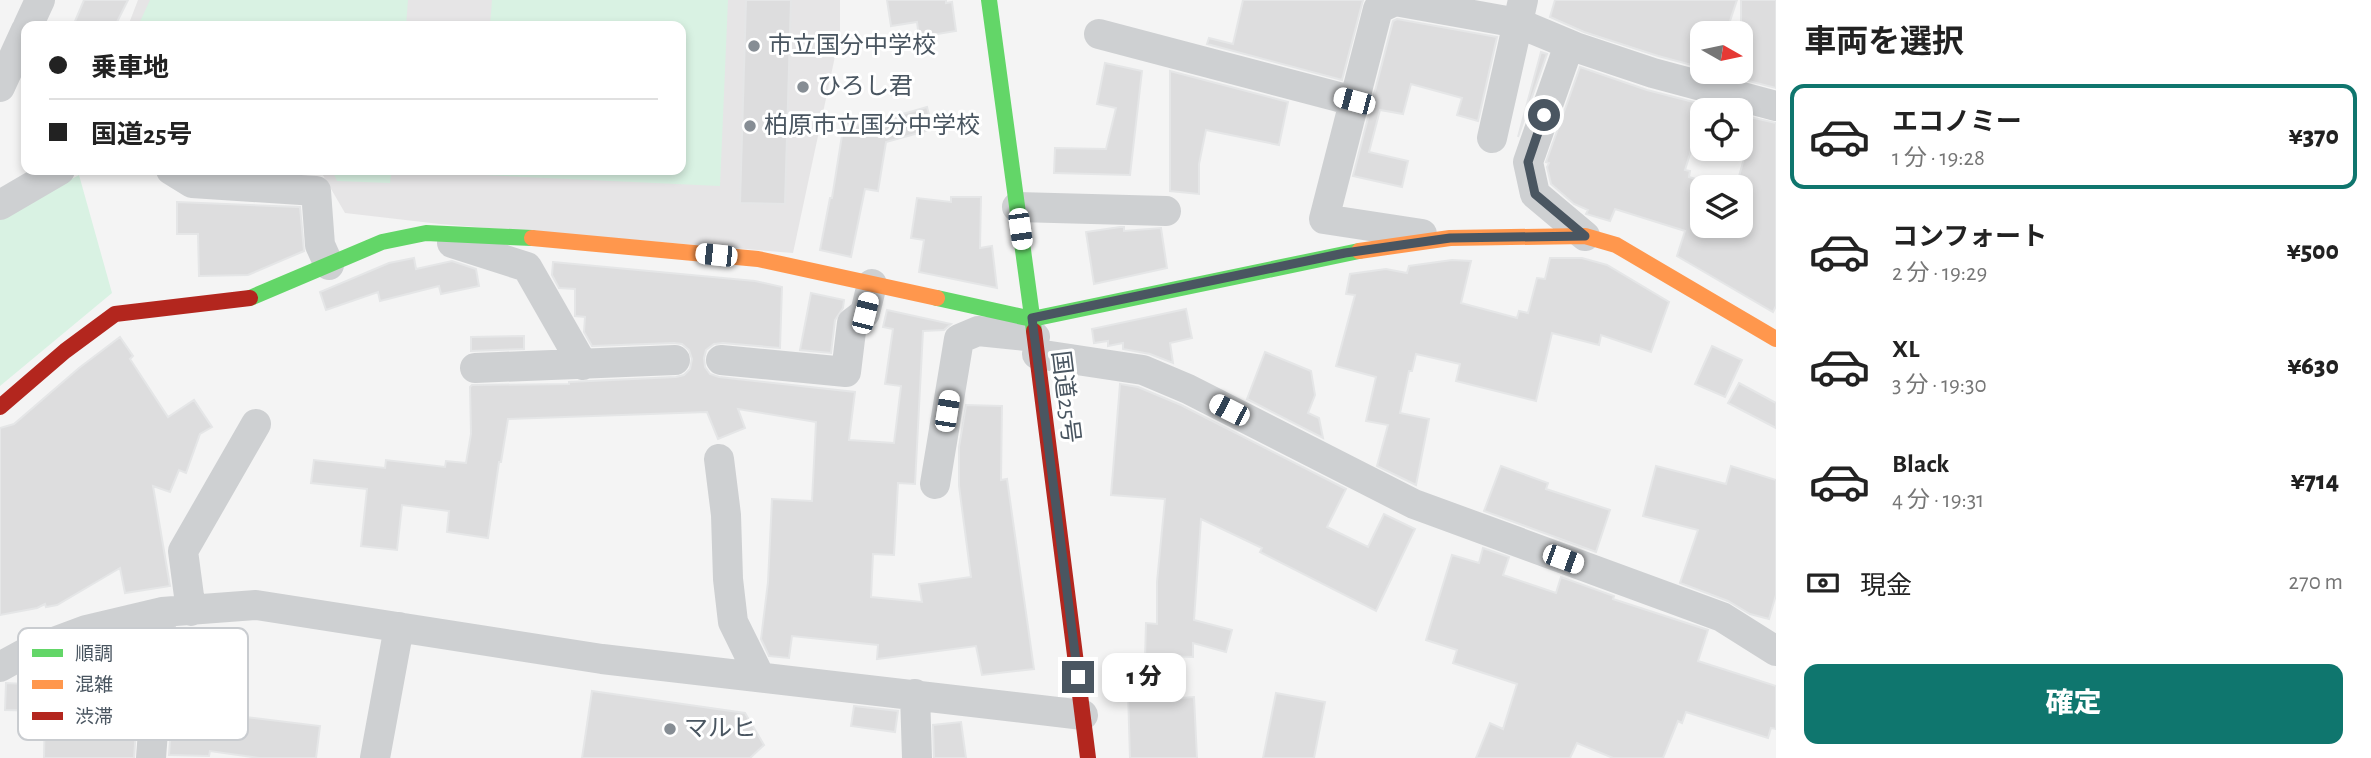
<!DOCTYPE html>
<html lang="ja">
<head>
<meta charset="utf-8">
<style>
  :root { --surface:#fff; --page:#f2f2f2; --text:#222; --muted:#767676; --line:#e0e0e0; --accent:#0f766e }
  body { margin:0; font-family:"Alegreya Sans","Noto Sans JP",sans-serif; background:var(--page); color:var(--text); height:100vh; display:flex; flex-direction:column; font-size:26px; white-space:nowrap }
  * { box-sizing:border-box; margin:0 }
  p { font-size:23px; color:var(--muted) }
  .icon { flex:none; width:38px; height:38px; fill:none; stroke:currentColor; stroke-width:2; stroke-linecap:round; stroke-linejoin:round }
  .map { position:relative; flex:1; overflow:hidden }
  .details { display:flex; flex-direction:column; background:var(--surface); width:595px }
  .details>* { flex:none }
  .banner { position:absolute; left:21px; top:21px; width:665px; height:154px; border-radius:14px; box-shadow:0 4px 10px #0003; display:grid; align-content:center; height:154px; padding:0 28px; background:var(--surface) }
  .needle { width:46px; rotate:99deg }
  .tools { position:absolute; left:1690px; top:21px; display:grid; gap:14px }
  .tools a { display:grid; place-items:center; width:63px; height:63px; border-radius:14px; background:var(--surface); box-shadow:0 4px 10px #0003; font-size:35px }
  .end { position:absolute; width:32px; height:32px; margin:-16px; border:9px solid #4a5661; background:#fff; box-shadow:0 0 0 4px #fff }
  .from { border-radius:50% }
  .bubble { position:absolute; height:49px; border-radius:14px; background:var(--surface); box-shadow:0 4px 10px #0003; font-size:23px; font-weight:800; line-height:49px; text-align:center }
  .car { position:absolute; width:21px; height:42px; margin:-21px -10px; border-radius:9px; box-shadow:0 0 5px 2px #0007; background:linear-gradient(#fff 24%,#345 0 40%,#fff 0 76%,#345 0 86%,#fff 0) }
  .banner b { display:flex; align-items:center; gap:24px; height:66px; font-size:26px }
  .banner b+b { border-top:2px solid var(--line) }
  .banner i { width:18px; height:18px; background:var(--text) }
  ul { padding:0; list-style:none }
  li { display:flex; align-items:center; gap:21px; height:105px; margin:0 14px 10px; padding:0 14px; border:4px solid transparent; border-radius:14px }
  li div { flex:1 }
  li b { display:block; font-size:26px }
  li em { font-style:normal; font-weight:800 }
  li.current { border-color:var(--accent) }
  li>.icon { width:63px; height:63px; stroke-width:1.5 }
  h2 { padding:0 28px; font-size:32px; line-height:84px }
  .pay { display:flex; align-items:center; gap:18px; height:77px; padding:0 28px; font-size:26px }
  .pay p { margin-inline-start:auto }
  .cta { display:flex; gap:14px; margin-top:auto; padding:14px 28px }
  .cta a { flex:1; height:80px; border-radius:14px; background:var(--accent); color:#fff; font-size:28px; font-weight:800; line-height:80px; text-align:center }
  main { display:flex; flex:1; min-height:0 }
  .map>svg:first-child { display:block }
  .education { fill:#e6e5e6 }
  .green { fill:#d9f2e3 }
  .building { fill:#ddddde; stroke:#e5e6e7; stroke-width:2 }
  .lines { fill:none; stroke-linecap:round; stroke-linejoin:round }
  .street { stroke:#ced0d2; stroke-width:30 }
  .fast { stroke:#63d668; stroke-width:16 }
  .slow { stroke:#ff974d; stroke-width:16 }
  .jam { stroke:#b3261e; stroke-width:16 }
  .route { stroke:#4a5661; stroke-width:9 }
  .poi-dot { fill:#868d94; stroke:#fff; stroke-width:2.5 }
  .labels { text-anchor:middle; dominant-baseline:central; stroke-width:6; stroke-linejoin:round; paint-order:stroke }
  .poi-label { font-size:24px; fill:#4a5661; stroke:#fff; text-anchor:start }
  .street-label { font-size:24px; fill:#4a5661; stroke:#fff }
  .key { fill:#fff; stroke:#c9ccd0; stroke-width:2 }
  .key-label { font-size:19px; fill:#4a5661 }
</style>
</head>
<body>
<main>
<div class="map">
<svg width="1776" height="758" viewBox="0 0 1776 758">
  <rect width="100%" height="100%" fill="#f4f4f4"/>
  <path class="education" d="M138,0h702v33l-47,220 -353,-29 -95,-11 -25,-43h361v-144h-553z"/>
  <path class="green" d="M150,0h258l-2,26h-268z
    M492,0h236l-8,186 -237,-11v-5h198v-144h-191z
    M332,170h60l-2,13 -53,-2z
    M79,175l33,118 -112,93v-168z"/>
  <path class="building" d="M84,0h44l-13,26h-42z
    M746,0h45l-6,204 -45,-1z
    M887,0h59v3l6,-1 4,29 -37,6 -2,-15 -26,4z
    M1243,0h120l-21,80 -135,-36 2,-6 24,6z
    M1555,0h182l-11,33h-23v35l-45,-12 -74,-24 -34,-15z
    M1741,0h35v88l-35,-9z
    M1397,19l100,18 -19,84 -21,-6 5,-17 -51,-14 -8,30 -23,-4 -11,42 39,9 -6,26 -49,-11 40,-155z
    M1541,52l6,2 -29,83z
    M1105,63l37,8 -12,104 -76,-2 1,-25 51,1 10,-41 -19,-4z
    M1580,67l67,23 58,15 -20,65 5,1 -1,6 35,10h-21v39h38v-39h-5l11,-39 -6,-2v-31l35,8v183l-3,6 -96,-56 8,-25 -70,-22 -5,12 -24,-7 2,-4 -14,-6 -23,-20 -4,-17 2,-4 -3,-1z
    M1170,71l118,31 -9,43 -73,-15 -7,34v30l-29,-3z
    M927,107l6,22 -47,13 -8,49 -13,-2 -14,68 -31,-7 10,-52h2l12,-75 17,3z
    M951,197h30l-1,51 12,-2 5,42 -78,-16 5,-32 -13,-2 6,-40 34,4z
    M177,202l123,5 4,44 -56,24 -49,1 -1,-42h-21z
    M1120,227h4v4l37,-3 6,40 -73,16 -8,-52z
    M414,258l2,11 36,-8 24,8 3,17 -38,8 -2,-8 -59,15 -2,-9 -52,18 -6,-18 69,-29z
    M1550,258h32l25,7 62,37 -18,50 -50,-17 -2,10 -47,-12 -16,68 -80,-20 4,-17 -44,-10 -4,17h-3l-9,42 29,6 -13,66 -39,-19 11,-41 -22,-4 10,-44 -40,-11 19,-71 -9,-1 4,-20 36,-5 21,4 2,-7 43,-6 19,1 -10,42 56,15 2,-7 9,2 9,-35 8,1z
    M553,262l202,19 27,6 -2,61 -57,-5 -9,1 -8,6 -2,8 1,9 5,7 9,3 136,15 -6,48 45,3 7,-57 -16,-2 8,-55 -10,-2 4,-17 64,14 -7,6 -21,1 -8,153 -17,-1 -4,72 -21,-1 -2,43 51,5 -3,-18 52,-7 -12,-91v-39l7,-42 36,1 -1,74 6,-1 27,190 -52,6 -6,-29 -99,13 1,-14 -86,-9 -3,22 -20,-2 -8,-17 7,-57 4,-83 40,2 4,-79 -78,-13 7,19 -27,11 -11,-27 -199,7 -7,43h-2l-11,76 -41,-6 2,-21 -47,-6 -5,45 -36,-4 6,-57 -56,-6 3,-23 71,8 1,-8 59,7 1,-6 20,2 5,-29 -1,-47 2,-2 97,-1v-2l107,-5 8,-2 6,-6 2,-10 -3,-9 -7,-6 -8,-1 -82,3 -8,-14 1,-15 -10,-1v-27l-16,-1 -7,-13z
    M811,293l33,7 -1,8 -8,12 -4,33 -31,-3z
    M1186,309l6,29 -22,5 3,20 -23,-9 -27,-5v-6l-15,3v-5l-14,2 -2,-14z
    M524,336v13l-53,2v-14z
    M120,337l13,19 -3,3 38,58 26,-17 18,27 -12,7 -14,39 -7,-3 -9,22 -17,-6 17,100 -45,7 -5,-25 -63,37 -11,2 -1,-3 -8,4 -37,7v-187l14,-4 65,-56z
    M1712,346l30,14 -17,37 -30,-13z
    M1265,352l46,19 4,24 -7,18 11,5 4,20 -76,-39z
    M1739,383l37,20v25l-48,-25z
    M1120,384l18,3 43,18 165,84 -19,38 41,20 16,-33 31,15 -39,82 -116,-59 2,-4 -61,-29 -7,101 38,10 -6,22 -33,-9v14l-25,-1 -2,43 28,-2 3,61h-67l-3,-100h18l1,-35 11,1v-42l8,-83 -54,-4z
    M1501,466l47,17 -2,6 64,21 -14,42 -112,-41z
    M1656,466l70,18 5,-18 45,14v115l-7,24 -19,-5 -22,-13 -48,-18 18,-53 -55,-14z
    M1483,548l26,9 -6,18 53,18 5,-16 53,19 -1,3 95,31 -10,31 78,25v43l-5,-1 -3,10 -82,-26 -4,11 -4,-2 -15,37h-50l-36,-15 -7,15h-94l14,-35 13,6 14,-45 -64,-21 4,-13 -31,-10 26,-85 27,8z
    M198,628l21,1 -7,84 108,13 -4,32h-57l-49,-7 -1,5 -40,-1 9,-126 20,1z
    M131,643h11l-8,115h-90l1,-47 -40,-1 1,-27 40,2v-18l59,1 1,-24 25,1z
    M592,691l153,22 19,32 -14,13h-168z
    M1276,693l49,9 -11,56h-51z
    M854,706l44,5 -3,21 -44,-6z
    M961,722l5,36h-32l-1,-33z"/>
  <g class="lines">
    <path class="street" d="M28,26l12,-26
      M1099,34l255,67
      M1569,45l-41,117 7,32 50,42
      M0,87l26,-57
      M1492,138l31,-138
      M171,170l21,13 124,8 4,54 9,20
      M0,205l60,-35
      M1017,207l149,4
      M1422,234l-98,-15 54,-210 17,-8 123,22 60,25 75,25 123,33
      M452,243l75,24 56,98
      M1037,354l106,16 45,19 226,115 308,113 54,34
      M721,360l125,12 6,-49 13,-10 7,-29
      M475,368l200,-8
      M719,459l7,56 2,64 5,43 27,55
      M935,484l24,-145 19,-8 57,6
      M191,611l-8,-60 73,-127
      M0,667l27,-15 59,-22 76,-18 94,-7 346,54 481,56
      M915,694l2,64
      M151,758l11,-146
      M375,758l24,-131"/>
    <path class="fast" d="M989,0l45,331
      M250,298l132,-56 44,-9 106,5
      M937,298l95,21 327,-68"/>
    <path class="slow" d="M532,238l226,21 179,39
      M1359,251l91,-13 135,-2 31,9 160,94"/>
    <path class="jam" d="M1034,331l54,427
      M0,407l65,-56 50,-37 135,-16"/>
  </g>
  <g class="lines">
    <path class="route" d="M1078,677l-46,-359 313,-65 105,-15 135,-2 -50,-42 -7,-32 16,-47"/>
  </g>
  <g class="poi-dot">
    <circle cx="754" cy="46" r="7"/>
    <circle cx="803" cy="87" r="7"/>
    <circle cx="750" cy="126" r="7"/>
    <circle cx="670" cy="729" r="7"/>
  </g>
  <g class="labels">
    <g class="poi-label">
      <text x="768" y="46">市立国分中学校</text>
      <text x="817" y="87">ひろし君</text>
      <text x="764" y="126">柏原市立国分中学校</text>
      <text x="684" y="729">マルヒ</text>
    </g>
    <g class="street-label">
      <text transform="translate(1065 397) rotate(83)">国道25号</text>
    </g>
  </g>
  <rect x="18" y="628" width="230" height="112" rx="10" class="key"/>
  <rect x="32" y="649" width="31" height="8" fill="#63d668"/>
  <rect x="32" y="680" width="31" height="9" fill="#ff974d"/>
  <rect x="32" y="712" width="31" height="8" fill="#b3261e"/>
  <g class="key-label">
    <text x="75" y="660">順調</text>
    <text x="75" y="691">混雑</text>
    <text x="75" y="723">渋滞</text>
  </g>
</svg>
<div class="tools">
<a><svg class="needle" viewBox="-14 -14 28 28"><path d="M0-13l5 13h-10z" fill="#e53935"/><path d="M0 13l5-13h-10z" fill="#767676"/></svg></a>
<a><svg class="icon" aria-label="locate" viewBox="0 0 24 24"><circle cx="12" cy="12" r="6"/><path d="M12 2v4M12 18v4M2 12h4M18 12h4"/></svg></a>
<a><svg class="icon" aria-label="layers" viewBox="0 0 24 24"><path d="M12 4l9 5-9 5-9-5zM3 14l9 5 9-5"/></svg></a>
</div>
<i class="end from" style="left:1544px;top:115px"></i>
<i class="end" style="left:1078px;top:677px"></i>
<div class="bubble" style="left:1102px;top:653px;width:84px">1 分</div>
<i class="car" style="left:1354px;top:101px;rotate:285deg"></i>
<i class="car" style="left:1020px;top:229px;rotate:172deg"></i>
<i class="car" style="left:716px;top:255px;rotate:276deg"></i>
<i class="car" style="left:865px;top:313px;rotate:14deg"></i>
<i class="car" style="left:1229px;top:410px;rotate:297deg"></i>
<i class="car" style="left:947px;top:411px;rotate:9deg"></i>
<i class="car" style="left:1563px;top:559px;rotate:110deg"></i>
<div class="banner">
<b><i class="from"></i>乗車地</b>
<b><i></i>国道25号</b>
</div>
</div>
<section class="details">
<h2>車両を選択</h2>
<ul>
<li class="current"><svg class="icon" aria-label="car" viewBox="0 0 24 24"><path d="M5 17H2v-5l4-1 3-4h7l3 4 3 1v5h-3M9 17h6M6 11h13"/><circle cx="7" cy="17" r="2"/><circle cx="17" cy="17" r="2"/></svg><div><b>エコノミー</b><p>1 分 · 19:28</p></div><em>¥370</em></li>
<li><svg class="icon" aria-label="car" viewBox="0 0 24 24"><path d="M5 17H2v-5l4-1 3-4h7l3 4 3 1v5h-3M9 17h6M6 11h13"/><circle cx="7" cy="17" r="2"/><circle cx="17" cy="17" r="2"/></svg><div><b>コンフォート</b><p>2 分 · 19:29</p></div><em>¥500</em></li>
<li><svg class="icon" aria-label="car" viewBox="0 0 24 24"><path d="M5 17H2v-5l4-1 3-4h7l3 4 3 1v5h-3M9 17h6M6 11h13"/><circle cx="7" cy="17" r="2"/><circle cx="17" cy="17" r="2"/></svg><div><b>XL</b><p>3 分 · 19:30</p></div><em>¥630</em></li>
<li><svg class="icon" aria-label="car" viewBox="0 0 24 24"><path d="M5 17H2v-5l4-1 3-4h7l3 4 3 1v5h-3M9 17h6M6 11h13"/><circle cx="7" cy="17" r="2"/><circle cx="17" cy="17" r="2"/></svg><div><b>Black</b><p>4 分 · 19:31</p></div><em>¥714</em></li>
</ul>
<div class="pay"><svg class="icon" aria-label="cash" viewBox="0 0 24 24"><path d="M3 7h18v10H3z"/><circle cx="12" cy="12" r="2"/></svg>現金<p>270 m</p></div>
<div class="cta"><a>確定</a></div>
</section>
</main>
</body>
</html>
